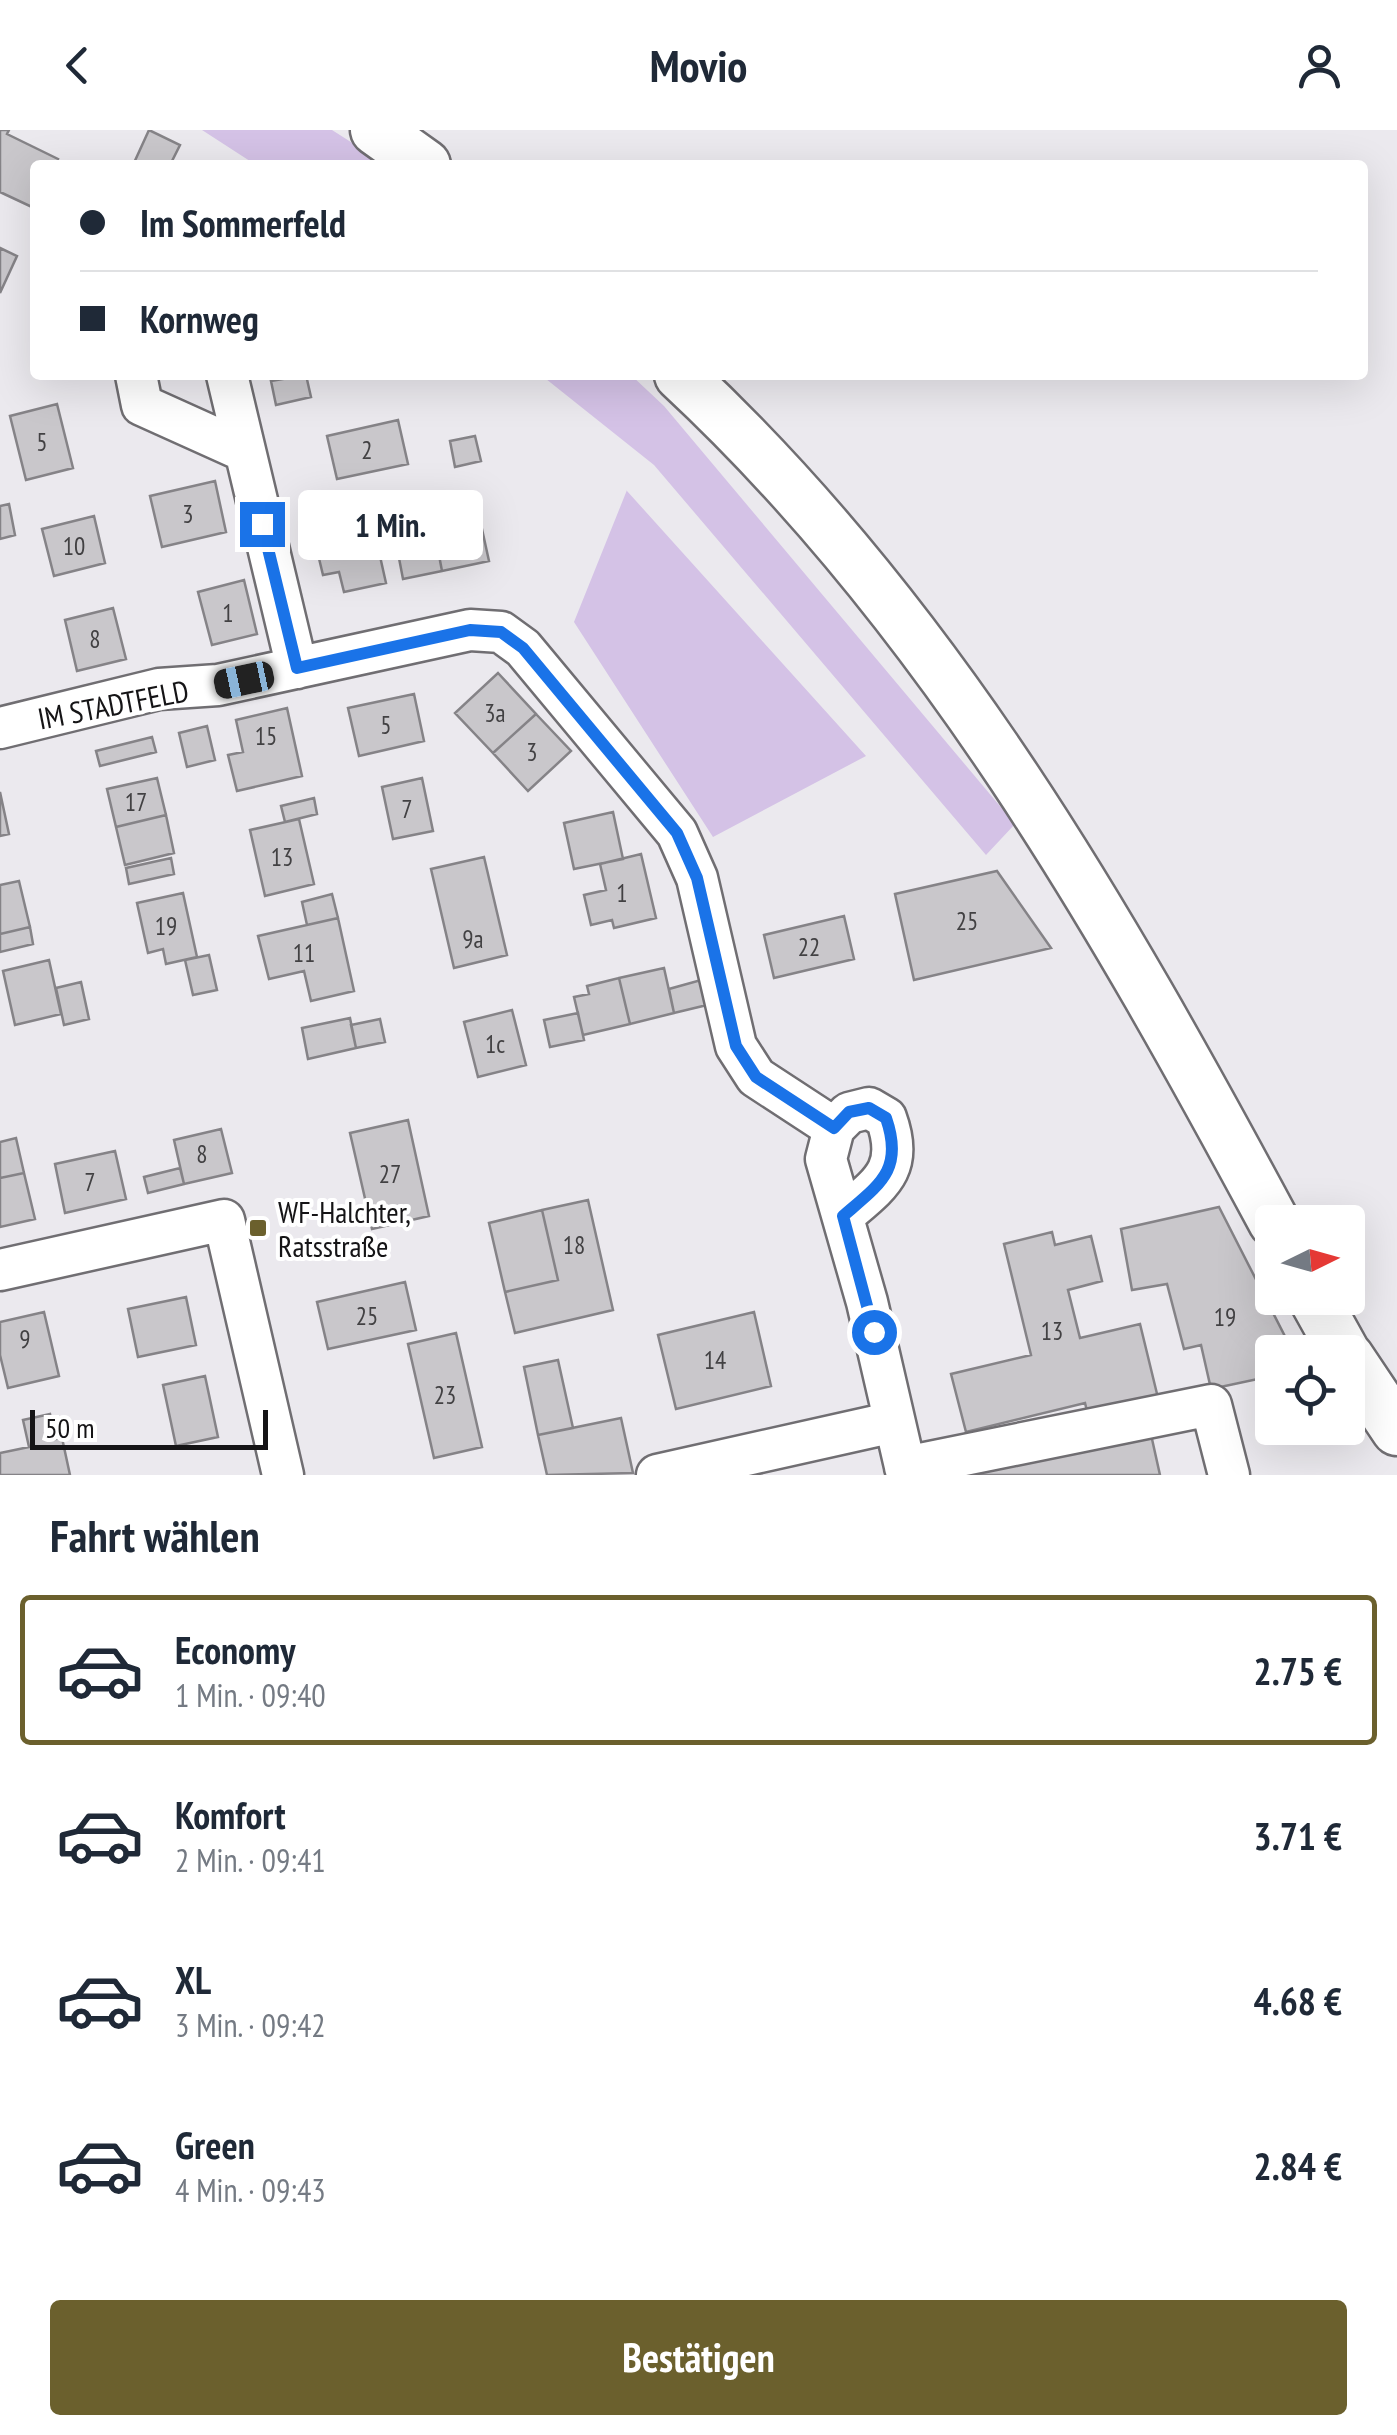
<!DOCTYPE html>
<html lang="de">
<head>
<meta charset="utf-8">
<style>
  :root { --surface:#fff; --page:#f6f6f7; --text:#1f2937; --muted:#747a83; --line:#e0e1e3; --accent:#6b602d }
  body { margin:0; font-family:"PT Sans Narrow",sans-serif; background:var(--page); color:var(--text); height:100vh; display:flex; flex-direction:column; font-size:38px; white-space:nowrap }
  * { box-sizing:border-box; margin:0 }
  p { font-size:32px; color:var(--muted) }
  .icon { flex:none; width:55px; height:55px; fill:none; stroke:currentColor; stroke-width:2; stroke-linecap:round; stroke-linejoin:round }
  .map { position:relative; height:1345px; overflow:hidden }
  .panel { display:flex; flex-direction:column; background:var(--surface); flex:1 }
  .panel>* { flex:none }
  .hud { position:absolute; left:30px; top:30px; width:1338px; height:220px; border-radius:10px; box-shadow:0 10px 40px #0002; display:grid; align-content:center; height:220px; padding:0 50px; background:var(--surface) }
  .needle { width:65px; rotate:85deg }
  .buttons { position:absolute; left:1255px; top:1075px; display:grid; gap:20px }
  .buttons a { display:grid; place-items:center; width:110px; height:110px; border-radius:10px; background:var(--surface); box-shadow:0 10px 40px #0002; font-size:50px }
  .scale { position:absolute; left:30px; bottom:25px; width:238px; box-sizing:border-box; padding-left:10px; border:5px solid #151416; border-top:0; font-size:28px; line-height:35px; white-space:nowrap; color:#151416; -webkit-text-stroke:8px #fff; paint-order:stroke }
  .end { position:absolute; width:45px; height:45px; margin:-22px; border:12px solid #1a73e8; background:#fff; box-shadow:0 0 0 5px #fff }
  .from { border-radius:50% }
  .bubble { position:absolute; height:70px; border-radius:10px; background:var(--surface); box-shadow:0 10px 40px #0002; font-size:32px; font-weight:800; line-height:70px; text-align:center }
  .car { position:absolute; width:30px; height:60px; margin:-30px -15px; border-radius:12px; box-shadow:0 0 8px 2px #0007; background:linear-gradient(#222 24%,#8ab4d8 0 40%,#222 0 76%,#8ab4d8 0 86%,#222 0) }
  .hud b { display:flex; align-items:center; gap:35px; height:95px; font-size:38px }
  .hud b+b { border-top:2px solid var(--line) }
  .hud i { width:25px; height:25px; background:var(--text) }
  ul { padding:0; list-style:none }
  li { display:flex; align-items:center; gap:30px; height:150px; margin:0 20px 15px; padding:0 30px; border:5px solid transparent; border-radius:10px }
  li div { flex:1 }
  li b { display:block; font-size:38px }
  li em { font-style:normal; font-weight:800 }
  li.current { border-color:var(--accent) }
  li>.icon { width:90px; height:90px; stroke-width:1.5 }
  h2 { padding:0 50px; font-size:45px; line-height:120px }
  .cta { display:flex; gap:20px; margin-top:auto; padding:20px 50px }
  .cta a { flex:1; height:115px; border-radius:10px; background:var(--accent); color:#fff; font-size:40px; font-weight:800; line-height:115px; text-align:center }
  header { display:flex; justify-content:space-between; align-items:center; height:130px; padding:0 50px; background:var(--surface); font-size:45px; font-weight:800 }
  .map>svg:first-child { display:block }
  .green { fill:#d4c2e6 }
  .building { fill:#c9c7cb; stroke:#858387; stroke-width:2.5 }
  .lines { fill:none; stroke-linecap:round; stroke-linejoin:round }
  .minor-casing { stroke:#706e72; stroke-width:45 }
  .major-casing { stroke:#706e72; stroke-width:55 }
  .minor { stroke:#fff; stroke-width:40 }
  .major { stroke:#fff; stroke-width:50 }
  .route { stroke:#1a73e8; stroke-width:12 }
  .poi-dot { fill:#6b602d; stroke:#fff; stroke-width:4 }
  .labels { text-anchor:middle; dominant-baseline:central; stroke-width:8; stroke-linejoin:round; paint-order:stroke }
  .number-label { font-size:25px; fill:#424143 }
  .street-label { font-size:30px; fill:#151416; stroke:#fff }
  .poi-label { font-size:30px; fill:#151416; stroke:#fff; text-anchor:start }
</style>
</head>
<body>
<header><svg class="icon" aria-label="back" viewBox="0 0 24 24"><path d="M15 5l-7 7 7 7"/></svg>Movio<svg class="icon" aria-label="person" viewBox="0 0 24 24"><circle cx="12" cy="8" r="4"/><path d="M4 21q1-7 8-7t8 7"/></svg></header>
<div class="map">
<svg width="1397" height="1345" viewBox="0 0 1397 1345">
  <rect width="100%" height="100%" fill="#ebe9ee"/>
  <path class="green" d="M202,0h130l55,35h-131z
    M541,245h90l33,31 351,418 -29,31 -332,-390z
    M627,360v1l239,265 -153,81 -139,-215z"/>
  <path class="building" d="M0,0h9l-2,4 51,25 -3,6h-20l-1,43 -34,-16z
    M149,0l31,15 -10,20h-37z
    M0,118l17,8 -17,37z
    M306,245l5,22 -35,8 -5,-24z
    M57,274l16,64 -47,12 -16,-64z
    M398,290l10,44 -71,15 -10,-43z
    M475,306l6,25 -26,6 -5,-26z
    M215,351l11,51 -64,15 -12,-51z
    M9,374l6,31 -15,4v-33z
    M94,386l11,47 -51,13 -12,-47z
    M480,390l9,41 -47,10 -8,-42z
    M375,404l11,49 -42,9 -5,-20 -16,3 -7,-29z
    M437,415l5,26 -39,8 -5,-26z
    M244,450l13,54 -45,11 -14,-53z
    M113,478l13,51 -49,12 -12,-51z
    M498,543l38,41 -43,39 -38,-40z
    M414,564l10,47 -65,15 -11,-48z
    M287,578l15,68 -65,15 -9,-36 15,-3 -7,-32z
    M536,584l35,37 -43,40 -35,-38z
    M207,596l8,34 -28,7 -8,-34z
    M152,607l4,15 -56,14 -4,-15z
    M157,648l9,37 -50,12 -9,-38z
    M422,648l11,53 -40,8 -11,-52z
    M0,662l9,42 -9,2z
    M314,668l3,16 -32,8 -4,-16z
    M613,682l10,47 -49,10 -10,-46z
    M166,685l8,38 -49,12 -9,-38z
    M299,689l15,65 -49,12 -15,-66z
    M641,724l15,64 -42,10 -2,-8 -21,5 -7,-30 22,-5 -6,-26z
    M484,727l23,98 -53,13 -23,-99z
    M171,728l3,16 -45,10 -3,-16z
    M997,741l54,77 -137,32 -19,-86z
    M19,751l11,46 -30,7v-49z
    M183,763l14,64 -31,7 -3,-15 -15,4 -11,-50z
    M332,764l6,24 -31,7 -5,-23z
    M844,786l10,43 -80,19 -10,-43z
    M338,788l16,73 -43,10 -7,-30 -35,8 -11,-43z
    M30,797l3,17 -33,8v-18z
    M209,825l8,35 -24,5 -8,-35z
    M49,830l12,54 -46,11 -12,-54z
    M664,838l10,45 -44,11 -11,-46z
    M619,848l11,46 -47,11 -9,-38 15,-3 -2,-8z
    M701,850l6,25 -33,8 -5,-24z
    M81,852l8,37 -25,6 -8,-37z
    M512,880l14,55 -48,12 -14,-55z
    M578,883l6,27 -34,7 -6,-27z
    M350,888l6,30 -48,11 -6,-31z
    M380,889l5,23 -29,6 -5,-23z
    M408,990l21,96 -57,13 -22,-96z
    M221,999l11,44 -48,11 -10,-44z
    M16,1008l8,35 -24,5v-36z
    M115,1021l11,48 -61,14 -10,-49z
    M180,1038l4,16 -36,9 -4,-16z
    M24,1043l11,46 -35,8v-49z
    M588,1070l25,110 -98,23 -10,-41 53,-12 -16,-70z
    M1219,1077l74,145h-21v24l-61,13 -10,-44 -17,4 -17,-65 -35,6 -11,-61z
    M542,1080l16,70 -53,12 -16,-69z
    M1052,1102l3,13 36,-9 11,45 -34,9 12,48 60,-14 19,78 -70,17 -4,-16 -119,29 -15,-58 80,-19 -27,-111z
    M405,1152l11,48 -88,19 -11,-47z
    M186,1167l10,48 -58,12 -10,-48z
    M44,1182l15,64 -51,12 -8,-33v-33z
    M754,1182l17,74 -95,23 -18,-74z
    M456,1203l26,114 -48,11 -26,-114z
    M558,1230l15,68 -35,7 -14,-68z
    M205,1246l13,61 -42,9 -13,-61z
    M50,1284l5,25 7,-1 8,37h-70v-22l29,-6 -6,-27z
    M621,1288l12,55 -86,2 -9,-40z
    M1150,1300l10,45h-187l-1,-3z"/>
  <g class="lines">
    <defs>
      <path id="minor" d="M136,245l6,30 102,46
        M227,245l70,293
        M0,598l159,-39 59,-4 252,-55 31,2 22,16 154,185 20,45 39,168 20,31 78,51
        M843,1086c37,-32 62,-46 43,-98l-17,-10 -20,5 -15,15 -8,31 41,143 40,173
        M0,1140l224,-50 59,255
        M905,1337l306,-62 18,70
        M657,1345l237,-53"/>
      <path id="major" d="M376,0l49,35
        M680,245c257,239 430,542 594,847
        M1314,1168l30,54
        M1348,1227l49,73"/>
    </defs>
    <use href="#minor" class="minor-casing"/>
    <use href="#major" class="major-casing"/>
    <use href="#minor" class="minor"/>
    <use href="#major" class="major"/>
  </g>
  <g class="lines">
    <path class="route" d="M262,394l35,144 173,-38 31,2 22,16 154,185 20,45 39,168 20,31 78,51 15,-16 20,-4 17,10c18,52 -6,66 -43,98l31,116"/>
  </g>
  <rect class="poi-dot" x="248" y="1088" width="20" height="20" rx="5"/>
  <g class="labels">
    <g class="number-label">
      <text x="42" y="312">5</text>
      <text x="367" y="320">2</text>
      <text x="188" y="384">3</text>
      <text x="74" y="416">10</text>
      <text x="228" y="483">1</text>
      <text x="95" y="509">8</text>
      <text x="495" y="583">3a</text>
      <text x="386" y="595">5</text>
      <text x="266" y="606">15</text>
      <text x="532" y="622">3</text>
      <text x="136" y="672">17</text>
      <text x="407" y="679">7</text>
      <text x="282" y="727">13</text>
      <text x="622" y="763">1</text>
      <text x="967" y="791">25</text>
      <text x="166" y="796">19</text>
      <text x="473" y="809">9a</text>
      <text x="809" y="817">22</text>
      <text x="304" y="823">11</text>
      <text x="495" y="914">1c</text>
      <text x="202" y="1024">8</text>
      <text x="390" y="1044">27</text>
      <text x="90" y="1052">7</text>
      <text x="574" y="1115">18</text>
      <text x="367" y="1186">25</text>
      <text x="1225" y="1187">19</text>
      <text x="1052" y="1201">13</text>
      <text x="25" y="1209">9</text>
      <text x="715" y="1230">14</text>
      <text x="445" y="1265">23</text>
    </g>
    <g class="street-label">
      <text transform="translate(113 574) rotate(-11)">IM STADTFELD</text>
    </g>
    <g class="poi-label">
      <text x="278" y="1081">WF-Halchter,<tspan x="278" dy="34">Ratsstraße</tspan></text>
    </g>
  </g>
</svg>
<div class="buttons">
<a><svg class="needle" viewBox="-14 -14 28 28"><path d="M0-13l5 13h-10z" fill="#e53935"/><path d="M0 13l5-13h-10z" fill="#747a83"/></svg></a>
<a><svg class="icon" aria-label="locate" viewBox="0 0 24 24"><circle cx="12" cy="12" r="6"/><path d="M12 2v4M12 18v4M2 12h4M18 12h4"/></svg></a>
</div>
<div class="scale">50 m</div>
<i class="end from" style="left:874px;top:1202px"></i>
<i class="end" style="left:262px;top:394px"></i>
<div class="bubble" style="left:298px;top:360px;width:185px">1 Min.</div>
<i class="car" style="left:244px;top:550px;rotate:258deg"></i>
<div class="hud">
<b><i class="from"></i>Im Sommerfeld</b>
<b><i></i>Kornweg</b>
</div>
</div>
<section class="panel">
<h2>Fahrt wählen</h2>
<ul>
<li class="current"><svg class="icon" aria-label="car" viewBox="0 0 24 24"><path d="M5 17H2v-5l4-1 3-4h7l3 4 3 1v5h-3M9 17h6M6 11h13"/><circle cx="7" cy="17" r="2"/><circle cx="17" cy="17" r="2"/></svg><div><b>Economy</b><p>1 Min. · 09:40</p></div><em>2.75 €</em></li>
<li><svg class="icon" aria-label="car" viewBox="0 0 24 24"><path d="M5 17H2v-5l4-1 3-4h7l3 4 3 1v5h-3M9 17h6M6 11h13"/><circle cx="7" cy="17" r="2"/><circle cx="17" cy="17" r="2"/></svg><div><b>Komfort</b><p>2 Min. · 09:41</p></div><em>3.71 €</em></li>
<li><svg class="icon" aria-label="car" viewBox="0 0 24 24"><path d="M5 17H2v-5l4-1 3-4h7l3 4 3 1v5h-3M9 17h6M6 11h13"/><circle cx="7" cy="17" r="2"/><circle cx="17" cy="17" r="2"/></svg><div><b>XL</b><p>3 Min. · 09:42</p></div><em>4.68 €</em></li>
<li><svg class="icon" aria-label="car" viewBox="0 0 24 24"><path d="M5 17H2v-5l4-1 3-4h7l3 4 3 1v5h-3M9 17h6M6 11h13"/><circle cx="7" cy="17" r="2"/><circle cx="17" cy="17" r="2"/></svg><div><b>Green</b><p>4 Min. · 09:43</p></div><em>2.84 €</em></li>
</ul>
<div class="cta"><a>Bestätigen</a></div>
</section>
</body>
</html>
